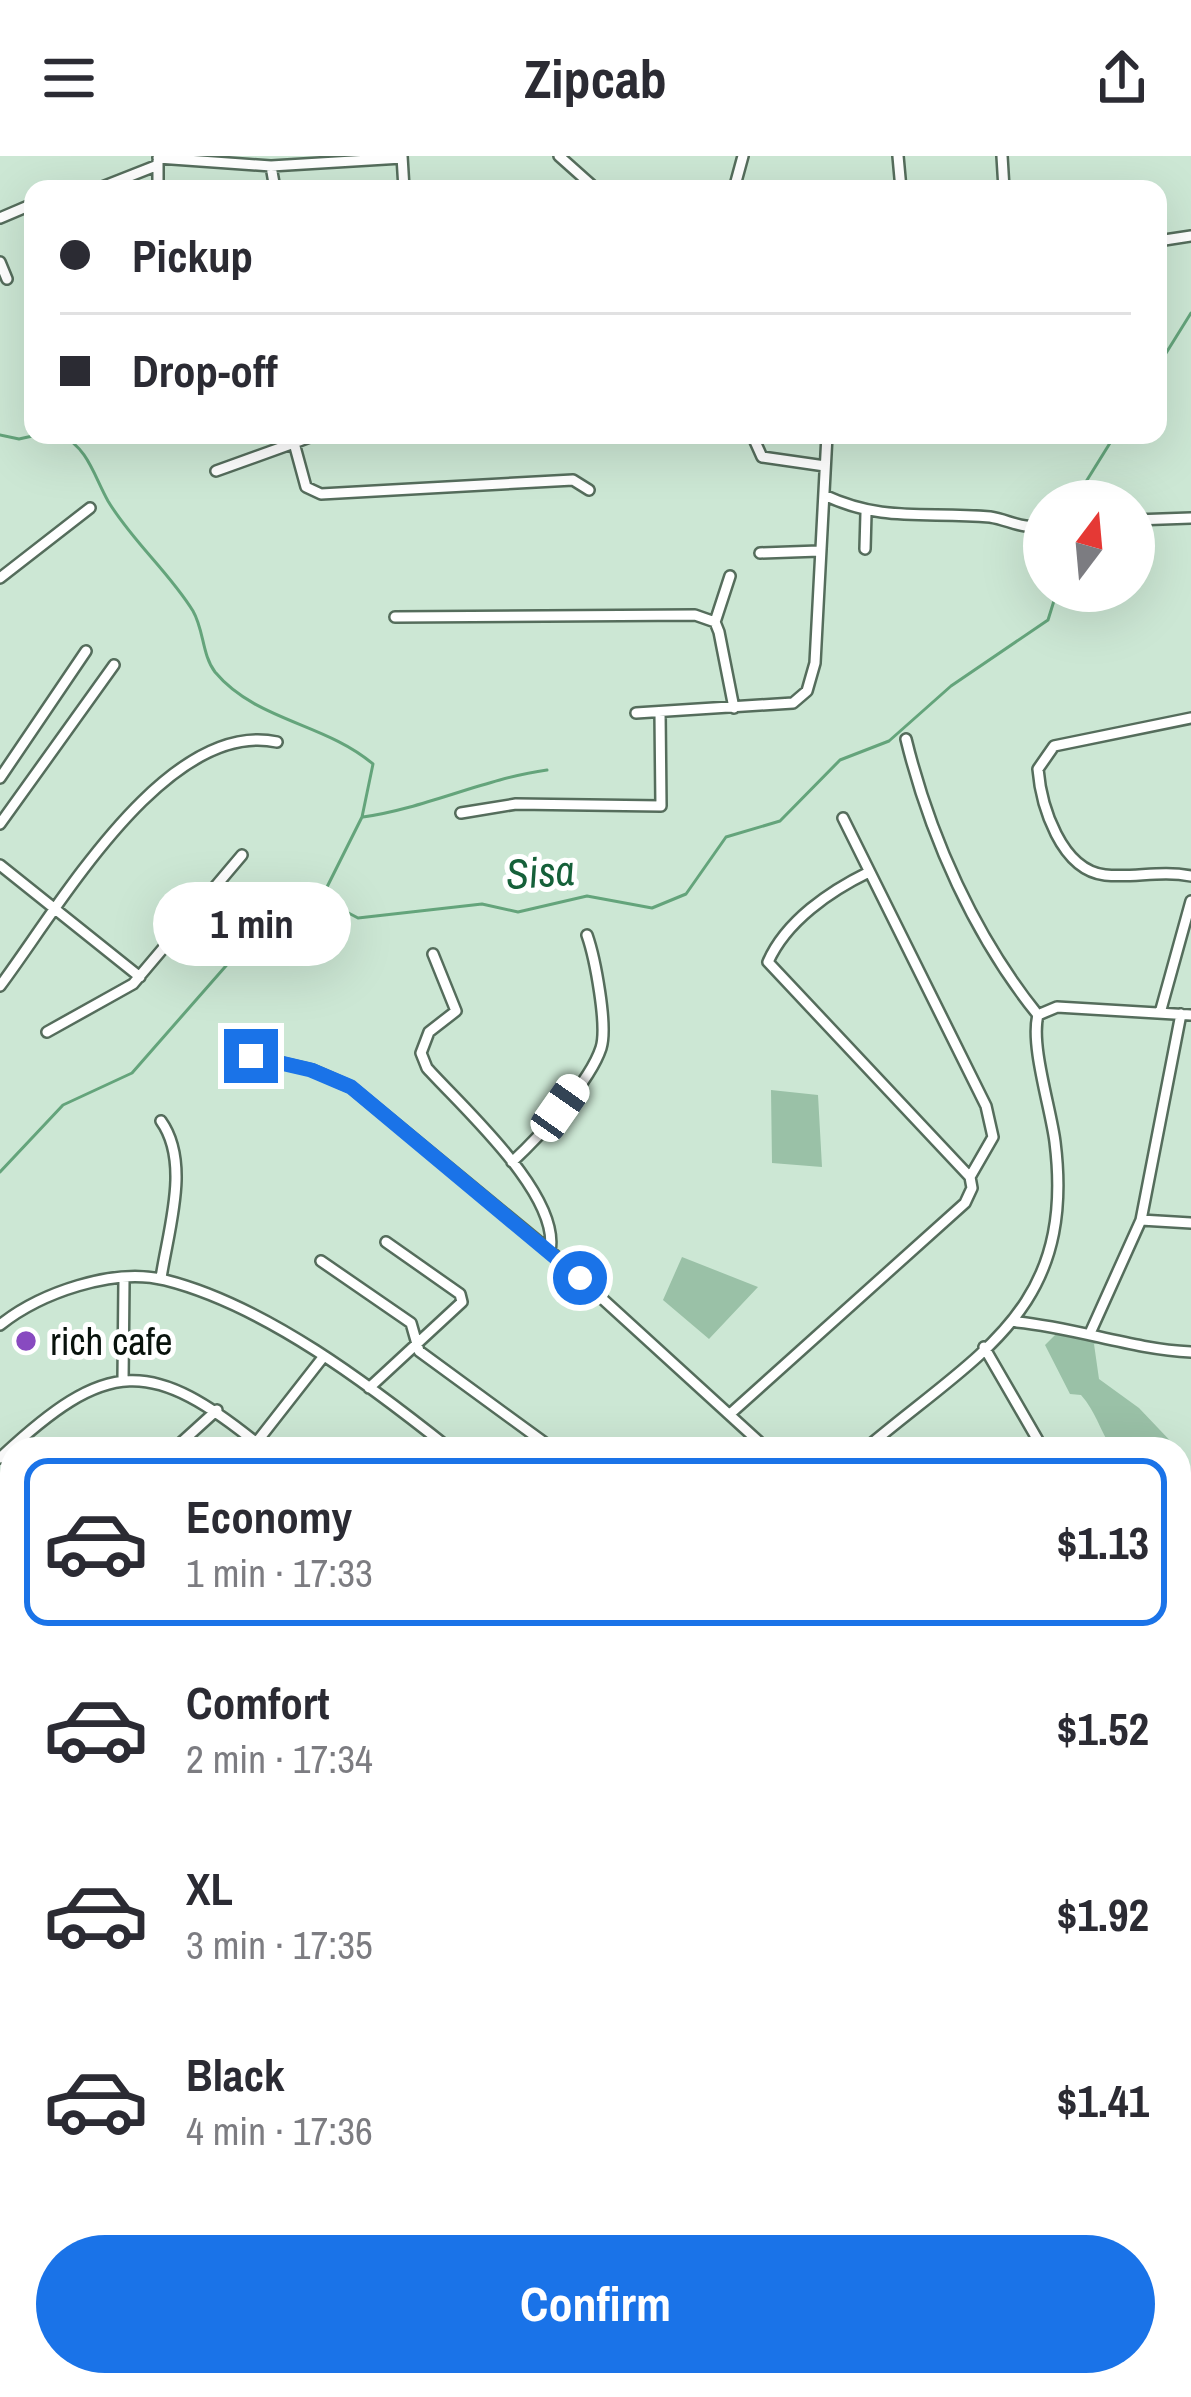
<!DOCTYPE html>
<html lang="en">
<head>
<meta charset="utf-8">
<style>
  :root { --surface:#fff; --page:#f7f7f7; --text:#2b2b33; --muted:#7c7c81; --line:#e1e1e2; --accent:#1a73e8 }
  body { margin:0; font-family:"Archivo Narrow",sans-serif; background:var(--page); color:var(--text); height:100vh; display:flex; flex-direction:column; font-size:45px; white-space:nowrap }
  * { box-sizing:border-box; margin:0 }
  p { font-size:39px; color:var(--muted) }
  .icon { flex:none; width:66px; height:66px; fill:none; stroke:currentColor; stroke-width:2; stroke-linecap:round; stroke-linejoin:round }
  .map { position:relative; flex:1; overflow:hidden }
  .sheet { position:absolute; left:0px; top:1281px; width:1191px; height:960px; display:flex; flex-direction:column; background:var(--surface); border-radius:36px 36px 0 0; box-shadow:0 12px 48px #0002 }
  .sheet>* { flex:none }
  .banner { position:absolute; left:24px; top:24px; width:1143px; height:264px; border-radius:24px; box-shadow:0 12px 48px #0002; display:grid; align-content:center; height:264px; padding:0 36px; background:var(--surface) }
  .needle { width:78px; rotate:16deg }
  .fabs { position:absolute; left:1023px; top:324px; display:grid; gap:24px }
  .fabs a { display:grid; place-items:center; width:132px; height:132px; border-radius:50%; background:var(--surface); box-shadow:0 12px 48px #0002; font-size:60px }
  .end { position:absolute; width:54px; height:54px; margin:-27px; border:15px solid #1a73e8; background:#fff; box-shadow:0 0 0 6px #fff }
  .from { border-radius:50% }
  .bubble { position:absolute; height:84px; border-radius:42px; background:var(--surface); box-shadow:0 12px 48px #0002; font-size:39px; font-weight:700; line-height:84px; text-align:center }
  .car { position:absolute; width:36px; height:72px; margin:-36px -18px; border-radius:15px; box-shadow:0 0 9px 3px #0007; background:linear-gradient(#fff 24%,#345 0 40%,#fff 0 76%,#345 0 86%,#fff 0) }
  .banner b { display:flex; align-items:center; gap:42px; height:114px; font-size:45px }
  .banner b+b { border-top:3px solid var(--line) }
  .banner i { width:30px; height:30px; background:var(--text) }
  ul { padding:21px 0 0; list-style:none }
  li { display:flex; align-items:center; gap:36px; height:168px; margin:0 24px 18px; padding:0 12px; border:6px solid transparent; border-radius:24px }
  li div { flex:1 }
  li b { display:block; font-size:45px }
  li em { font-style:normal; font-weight:700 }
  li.active { border-color:var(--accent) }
  li>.icon { width:108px; height:108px; stroke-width:1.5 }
  .primary-button { display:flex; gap:24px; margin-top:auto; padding:24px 36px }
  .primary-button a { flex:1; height:138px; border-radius:72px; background:var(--accent); color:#fff; font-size:48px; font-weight:700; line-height:138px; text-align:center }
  header { display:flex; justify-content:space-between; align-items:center; height:156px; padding:0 36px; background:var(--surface); font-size:54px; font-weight:700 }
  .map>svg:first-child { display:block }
  .green { fill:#9ac1a7 }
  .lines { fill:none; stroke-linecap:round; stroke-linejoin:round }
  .stream { stroke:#64a47b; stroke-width:3 }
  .minor-casing { stroke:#556d5c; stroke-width:14 }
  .tertiary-casing { stroke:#556d5c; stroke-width:16 }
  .trunk-casing { stroke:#556d5c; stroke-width:20 }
  .minor { stroke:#fff; stroke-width:9 }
  .tertiary { stroke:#fff; stroke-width:12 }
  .trunk { stroke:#fff; stroke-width:15 }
  .route { stroke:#1a73e8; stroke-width:15 }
  .poi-dot { fill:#884ac0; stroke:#fff; stroke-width:4.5 }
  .labels { text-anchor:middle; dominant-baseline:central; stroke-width:10; stroke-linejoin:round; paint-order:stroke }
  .poi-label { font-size:39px; fill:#08120c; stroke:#fff; text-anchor:start }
  .water-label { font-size:42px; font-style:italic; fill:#156039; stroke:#fff }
</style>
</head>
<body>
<header><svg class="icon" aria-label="menu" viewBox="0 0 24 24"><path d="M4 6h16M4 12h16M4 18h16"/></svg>Zipcab<svg class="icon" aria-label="share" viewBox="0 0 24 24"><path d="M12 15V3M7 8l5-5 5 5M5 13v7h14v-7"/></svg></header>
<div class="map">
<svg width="1191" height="2241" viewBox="0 0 1191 2241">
  <rect width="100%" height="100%" fill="#cce7d4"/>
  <path class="green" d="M771,934l47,5 4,72 -50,-4z
    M682,1101l76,30 -49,52 -46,-39z
    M1060,1174l47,11 -13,3 5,35 40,29 39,41 -67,-2c-12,-19 -15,-35 -30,-52l-11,-1 -25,-49z
    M1179,1294l6,23 -4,25 10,23v117l-12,-9z"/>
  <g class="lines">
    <path class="stream" d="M1158,210l33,-53
      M0,279l19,4 18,-4
      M61,279c27,13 33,41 47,66 24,40 61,71 85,110 11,19 9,44 22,61 41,49 110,51 158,92l-11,53 -47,94
      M1074,345l41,-66
      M363,661c63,-9 120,-38 184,-47
      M0,1016l63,-67 69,-32 107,-122 100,-43 19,10 124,-14 36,8 69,-16 65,12 34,-14 40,-57 54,-16 60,-61 49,-19 62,-55 97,-66 9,-29"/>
    <defs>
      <path id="minor" d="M402,0l2,33
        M559,0l37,33
        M898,0l3,33
        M1002,0l2,33
        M158,2l113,8 131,-8
        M271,10l4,23
        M97,33l61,-24
        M158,33v-28
        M734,33l9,-33
        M0,62l33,-14
        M1158,85l33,-5
        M0,106l7,17
        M315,279l-21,8 12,44 15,7 252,-14 16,10
        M753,281l9,20 63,9
        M216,315l78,-28
        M824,339c60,28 103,16 166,22 20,3 34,14 54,7
        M1134,364l57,-2
        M865,393l1,-36
        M760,397l59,-2
        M0,422l90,-70
        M395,461l300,-2 20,7 4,10 15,76
        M715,466l15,-46
        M636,557l157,-10 14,-12 8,-28 12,-228
        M1191,562l-137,28 -16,23c3,37 23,101 67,106 29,3 56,-5 86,1
        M906,583c24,98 69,198 132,276
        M0,622l86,-127
        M461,657l55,-9 145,2 -1,-94
        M843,662l143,288 7,31 -23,40
        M0,668l114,-159
        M0,709l140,112
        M433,798l23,57 -27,21 -8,21 6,15c36,40 134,127 123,183
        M0,830c58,-77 166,-268 277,-244
        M1160,857l31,-112
        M47,876l86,-48 109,-129
        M251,900l61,14 39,17 199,164 217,198
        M161,965c30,42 7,109 0,157
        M512,1006c27,-25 78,-80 89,-114 7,-22 -6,-90 -14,-113
        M1141,1064l50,3
        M321,1105l90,62 8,28 134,98
        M1017,1166c61,6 114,27 174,30
        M0,1169c40,-32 114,-58 165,-45 100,25 206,106 285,169
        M1091,1175l50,-111 40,-206
        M984,1191l59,102
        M123,1224l1,-100
        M369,1232l93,-86 -2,-8 -74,-52
        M730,1258l235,-211 7,-15 -2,-11 -202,-215c18,-41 62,-71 101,-90
        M256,1287l68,-87
        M174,1293l43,-39
        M865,1293c113,-96 211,-138 190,-307 -4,-33 -25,-97 -17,-127l19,-8 134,8
        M0,1302c107,-100 150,-103 264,-9
        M0,1471l12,-19
        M0,1553l12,4
        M1179,1597l10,-25
        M0,1788l12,4
        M1179,1876l12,4
        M1179,2082l12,4
        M0,2087l12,-35
        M1179,2147l12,4
        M0,2163l12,5
        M1179,2220l12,5
        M165,2229l30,12
        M482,2229l32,12
        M255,2241l4,-12
        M704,2241l5,-12
        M1091,2241l4,-12"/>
      <path id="tertiary" d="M1179,1985l12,5
        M995,2241l5,-12"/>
      <path id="trunk" d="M0,1670l12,4
        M0,1688l12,5
        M1179,2110l12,5
        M1179,2128l12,4"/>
    </defs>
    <use href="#minor" class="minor-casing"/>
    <use href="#tertiary" class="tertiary-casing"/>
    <use href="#trunk" class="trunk-casing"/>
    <use href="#minor" class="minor"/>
    <use href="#tertiary" class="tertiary"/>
    <use href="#trunk" class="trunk"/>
  </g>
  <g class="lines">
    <path class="route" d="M251,900l60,14 40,17 229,191"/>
  </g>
  <circle class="poi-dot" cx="26" cy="1185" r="12"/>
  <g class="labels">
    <g class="poi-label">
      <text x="50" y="1185">rich cafe</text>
    </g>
    <g class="water-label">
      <text transform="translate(540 716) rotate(-4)">Sisa</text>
    </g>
  </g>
</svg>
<div class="fabs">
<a><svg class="needle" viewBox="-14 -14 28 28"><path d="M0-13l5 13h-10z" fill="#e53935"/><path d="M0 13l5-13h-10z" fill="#7c7c81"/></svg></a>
</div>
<i class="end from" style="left:580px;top:1122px"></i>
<i class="end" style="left:251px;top:900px"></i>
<div class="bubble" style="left:153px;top:726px;width:198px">1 min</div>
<i class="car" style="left:560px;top:952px;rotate:35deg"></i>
<div class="banner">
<b><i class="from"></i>Pickup</b>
<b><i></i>Drop-off</b>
</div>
<section class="sheet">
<ul>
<li class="active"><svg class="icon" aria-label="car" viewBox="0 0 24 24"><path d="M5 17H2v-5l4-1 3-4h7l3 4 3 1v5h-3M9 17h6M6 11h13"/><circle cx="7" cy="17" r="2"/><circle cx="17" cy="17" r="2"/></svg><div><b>Economy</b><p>1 min · 17:33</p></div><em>$1.13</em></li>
<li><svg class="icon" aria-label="car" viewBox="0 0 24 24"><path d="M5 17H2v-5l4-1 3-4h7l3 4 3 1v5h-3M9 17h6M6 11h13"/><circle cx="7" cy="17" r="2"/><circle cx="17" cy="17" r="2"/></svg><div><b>Comfort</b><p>2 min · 17:34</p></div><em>$1.52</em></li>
<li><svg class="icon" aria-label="car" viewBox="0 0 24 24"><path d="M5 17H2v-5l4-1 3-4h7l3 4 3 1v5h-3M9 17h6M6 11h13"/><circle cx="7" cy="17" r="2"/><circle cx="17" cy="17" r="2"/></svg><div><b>XL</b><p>3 min · 17:35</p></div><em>$1.92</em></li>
<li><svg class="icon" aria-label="car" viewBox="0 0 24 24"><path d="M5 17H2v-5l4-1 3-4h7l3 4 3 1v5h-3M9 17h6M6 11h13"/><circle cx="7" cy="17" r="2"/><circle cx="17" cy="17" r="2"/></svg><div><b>Black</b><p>4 min · 17:36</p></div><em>$1.41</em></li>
</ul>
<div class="primary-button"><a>Confirm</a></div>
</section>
</div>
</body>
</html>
